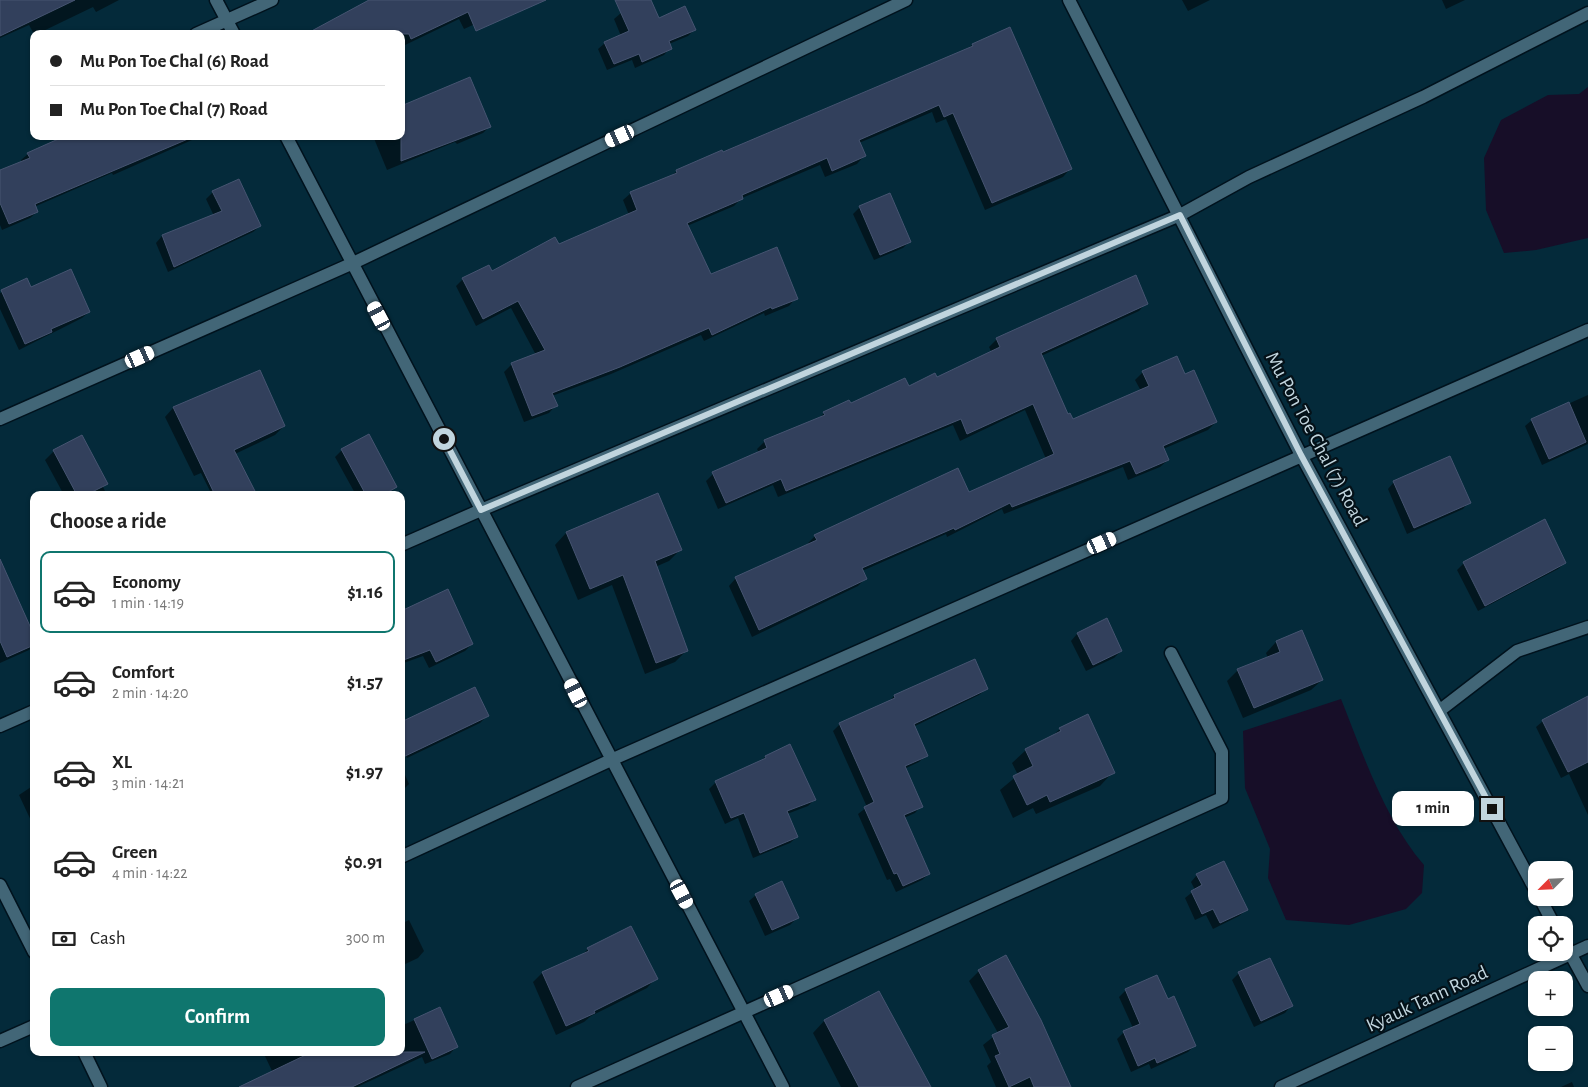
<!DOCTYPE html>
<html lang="en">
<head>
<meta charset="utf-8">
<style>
  :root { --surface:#fff; --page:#f6f6f6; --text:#222; --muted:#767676; --line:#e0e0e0; --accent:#0f766e }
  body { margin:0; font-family:"Alegreya Sans",sans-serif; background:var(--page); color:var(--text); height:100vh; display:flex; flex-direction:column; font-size:19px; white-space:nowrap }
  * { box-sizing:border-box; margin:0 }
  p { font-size:16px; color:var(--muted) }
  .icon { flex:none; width:28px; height:28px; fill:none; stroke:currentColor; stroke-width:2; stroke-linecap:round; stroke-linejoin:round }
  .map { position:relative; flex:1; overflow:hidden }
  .side { position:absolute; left:30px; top:491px; width:375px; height:565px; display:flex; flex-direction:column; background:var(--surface); border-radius:10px; box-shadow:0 1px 4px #0004 }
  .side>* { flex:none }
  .banner { position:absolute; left:30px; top:30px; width:375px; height:110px; border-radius:10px; box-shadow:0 1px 4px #0004; display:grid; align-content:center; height:110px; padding:0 20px; background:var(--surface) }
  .needle { width:32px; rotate:246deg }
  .controls { position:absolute; left:1528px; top:861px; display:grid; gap:10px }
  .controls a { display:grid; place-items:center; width:45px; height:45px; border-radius:10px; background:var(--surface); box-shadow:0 1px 4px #0004; font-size:25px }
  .end { position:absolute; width:22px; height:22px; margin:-11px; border:6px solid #c1d5de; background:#111; box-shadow:0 0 0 2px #111 }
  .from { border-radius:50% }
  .bubble { position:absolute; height:35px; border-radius:10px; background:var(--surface); box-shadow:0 1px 4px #0004; font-size:16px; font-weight:700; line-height:35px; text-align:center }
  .car { position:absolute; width:15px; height:30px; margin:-15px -8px; border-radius:6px; box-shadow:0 0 4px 1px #0007; background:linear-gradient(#fff 24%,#345 0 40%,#fff 0 76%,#345 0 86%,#fff 0) }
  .banner b { display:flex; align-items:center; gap:18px; height:48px; font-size:19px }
  .banner b+b { border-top:1px solid var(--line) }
  .banner i { width:12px; height:12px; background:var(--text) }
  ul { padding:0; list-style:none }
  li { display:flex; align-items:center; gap:15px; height:82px; margin:0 10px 8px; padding:0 10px; border:2px solid transparent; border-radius:10px }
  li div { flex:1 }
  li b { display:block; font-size:19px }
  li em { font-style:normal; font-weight:700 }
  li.selected { border-color:var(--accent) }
  li>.icon { width:45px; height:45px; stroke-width:1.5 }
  h2 { padding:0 20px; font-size:22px; line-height:60px }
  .pay { display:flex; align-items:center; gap:12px; height:55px; padding:0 20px; font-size:19px }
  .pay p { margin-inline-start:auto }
  .action { display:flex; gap:10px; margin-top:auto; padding:10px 20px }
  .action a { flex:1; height:58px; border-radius:10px; background:var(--accent); color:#fff; font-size:20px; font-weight:700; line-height:58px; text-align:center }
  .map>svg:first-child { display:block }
  .water { fill:#170e28 }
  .shadow { fill:#0007 }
  .building { fill:#32405c; stroke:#465471 }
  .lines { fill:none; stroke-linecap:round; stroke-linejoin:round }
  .minor-casing { stroke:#00121d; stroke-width:15 }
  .minor { stroke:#426677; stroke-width:12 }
  .route { stroke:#c1d5de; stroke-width:6 }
  .labels { text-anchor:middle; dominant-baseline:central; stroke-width:4.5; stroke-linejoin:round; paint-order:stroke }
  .street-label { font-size:20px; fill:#c1d5de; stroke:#041118 }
</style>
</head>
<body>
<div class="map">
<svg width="1588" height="1087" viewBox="0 0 1588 1087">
  <rect width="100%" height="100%" fill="#042a3a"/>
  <path class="water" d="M1588,87v151l-52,12 -32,3 -18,-43 -2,-52 17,-38 47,-25 31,-1z
    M1341,699c22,55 44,121 83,166l-2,28 -16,16 -57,16 -63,-5 -18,-42 2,-29 -25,-61 -2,-57z"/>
  <path class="shadow" d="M2,0h117l-23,12 -3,-5 -56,27h-3l-5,-9 -29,13v-37z
    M391,0h137l-64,29 -5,-10 -56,27z
    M1182,0h28l-22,11z
    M1442,0h23l-19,9z
    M621,13l37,6 36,11 -6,6 -19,8 1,4 -6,7 -29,13 -3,-8 -25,10 -9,-21 7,-6 16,-7 -7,-17z
    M972,45l98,124 -7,8 -78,33 -39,-91 -10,4 -4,-11 -73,31 5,13 -7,8 -32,13 -5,-12 -78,33 -8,8 -47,20 23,49 86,23 -7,8 -24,10 -1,-3 -60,28 -3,-6 -90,39 -59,22 4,9 -7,8 -25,9 -20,-50 8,-8 24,-9 -25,-47 -35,18 -20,-40 7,-7 28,-6 138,-58 -6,-15 8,-7 40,-17 6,-5 291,-122z
    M489,127l-6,6 -26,11 -2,-2 -68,28 -14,-34h28z
    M99,136h97l-4,4 -79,35 -1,-2 -78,34 3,5 -7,6 -28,12 -2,-5v-53l22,-10 -1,-2 7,-6z
    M213,192l47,34 -7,6 -85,40 -12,-29 6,-7 52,-20 -8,-17z
    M860,207l50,34 -7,7 -29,12 -21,-46z
    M27,280l4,9 58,23 -7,6 -63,32 -19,-41v-16z
    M1146,303l-7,8 -98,45 26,59 5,6 69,-30 -6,-11 8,-8 41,4 32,46 -8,8 -45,19 5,11 -8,7 -32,13 -5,-13 -119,47 -2,-5 -55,28 -1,-3 -84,37 4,7 -8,8 -106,51 -23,-51 7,-8 73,-33 -1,-2 7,-7 153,-43 78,-34 -21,-49 -65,31 -7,-16 -175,72 -5,-12 -55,24 -12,-28 7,-7 46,-21 -2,-4 8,-8 53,-21 6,-7 112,-34 56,-26 -3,-6 8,-8z
    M259,372l25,54 -9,9 -40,19 21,41h-44l-11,-22 -7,3 -29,-59 8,-9z
    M1588,395v49l-46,21 -17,-39 7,-6z
    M342,450l54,37 -9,8h-31l-21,-38z
    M54,451l52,33 -3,3 4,8h-43l-19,-35z
    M1394,482l75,20 -6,7 -56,25 -19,-45z
    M657,494l24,55 -12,12 -14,6 32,83 -12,12 -30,12 -33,-89 -34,15 -23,-55 11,-12z
    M1464,563h101l-7,6 -80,42 -21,-41z
    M0,574l34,64v7l-5,5 -29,13z
    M401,618l71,26 -7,7 -36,17 -6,-12 -22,8z
    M1106,620l15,31 -7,7 -28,13 -15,-30 6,-7z
    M1301,632l21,48 -11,10 -68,28 -16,-37 11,-11 30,-12 -2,-5 10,-11z
    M986,689l-7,6 -66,32 13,28 -7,7 -15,7 17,37 -6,7 -11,5 25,56 -7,6 -26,12 -6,-13 -3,1 -29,-66 9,-7 -34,-76 7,-7 48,-21 6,-7z
    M1588,711v104l-19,-41 -8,4 -25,-51 7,-6z
    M487,716l-7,7 -73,35 -6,-13z
    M1060,729l53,43 -13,14 -64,28 -3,-6 -20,10 -13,-28 18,-15 -6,-12 14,-13 25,-13z
    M789,746l25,54 -6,6 -21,8 10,23 -7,6 -37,15 -15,-40 -13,6 -16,-35 7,-7 44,-20 5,-5z
    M401,766l8,18 -8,8z
    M34,785v42l-15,-32z
    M1197,875l49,35 -7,6 -26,13 -7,-14 -11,5 -10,-22 10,-8 -4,-8z
    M756,895l41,23 -7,7 -25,11 -16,-35z
    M409,920l15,31 -6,7 -17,8v-42z
    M588,949l68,29 -9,10 -56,28 -7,6 -28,13 -23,-53 9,-9 40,-18z
    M979,971l91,116h-74l-9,-21 4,-4 -8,-17 15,-12 -29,-52z
    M1239,973l52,33 -6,7 -31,14 -22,-47z
    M1126,990l41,11 28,44 -7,7 -37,17 -2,-5 -18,8 -14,-33 7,-7 9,-4 -14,-31z
    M878,993l43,94h-80l-28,-54 11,-12z
    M439,1009l17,38 -6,7 -25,10 -3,-7 -65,30h-115l31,-14 -10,-21h138v-26z
    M1572,1082l2,5h-13z"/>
  <path class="building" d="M0,0h75l-75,36z
    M369,0h177l-70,31 -8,-19 -57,27 -2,-5h-103z
    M615,0h36l8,18 26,-12 11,24 -27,11 3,8 -30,13 -3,-8 -25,10 -10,-22 25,-11z
    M1010,27l62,142 -80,34 -39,-90 -9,4 -5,-12 -80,35 7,16 -34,15 -5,-13 -85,37 1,4 -56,24 24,51 66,-27 21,52 -26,10 -1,-2 -59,28 -3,-7 -89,39 -68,26 6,13 -26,10 -21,-53 34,-13 -27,-49 -35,18 -21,-41 27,-13 3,6 63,-34 4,7 78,-34 -7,-18 47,-19 -1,-3 46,-20 1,2 250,-106 -1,-2z
    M470,77l21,50 -90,34v-55z
    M65,136h130l-160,68 3,8 -29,12 -9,-21v-33l30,-12 -3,-5z
    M239,179l22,47 -87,41 -12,-32 60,-24 -10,-20z
    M890,193l21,49 -31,13 -21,-49z
    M71,269l19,43 -39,17 1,3 -27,12 -24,-54 26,-12 4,9z
    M1136,275l12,29 -107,49 27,61 2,-1 3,6 76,-33 -7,-15 35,-15 8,18 9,-4 23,52 -54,24 6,14 -33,14 -6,-13 -118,46 -2,-4 -55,27 -1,-2 -92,40 5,11 -108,51 -24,-53 82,-37 -3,-5 144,-67 11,24 85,-38 -21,-50 -66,30 -6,-15 -175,72 -5,-12 -55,24 -14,-31 55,-24 -3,-8 61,-25 -2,-3 26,-12 2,3 54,-25 4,8 26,-13 2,4 63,-30 -4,-9z
    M260,370l25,56 -51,24 23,45h-42l-42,-88z
    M1569,402l17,40 -37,17 -18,-40z
    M369,434l28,53 -14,8h-17l-25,-46z
    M82,435l26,49 -22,11h-9l-24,-45z
    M1450,456l21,47 -57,25 -21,-47z
    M658,493l24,57 -27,11 33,90 -32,12 -33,-88 -33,14 -24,-57z
    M1545,519l21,44 -81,43 -22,-44z
    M0,559l34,76v10l-27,12 -7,-16z
    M448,589l25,55 -37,18 -6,-12 -29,11v-50z
    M1107,618l15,33 -29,14 -16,-32z
    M1302,630l21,50 -69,28 -17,-39 43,-17 -4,-11z
    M975,659l13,30 -74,35 14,32 -23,10 18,41 -19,8 26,59 -27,12 -6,-13 -3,1 -30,-67 10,-5 -35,-79 56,-25 -1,-3z
    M475,687l14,29 -88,42v-36z
    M1588,696v66l-20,10 -26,-52z
    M1088,714l27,59 -65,29 -3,-7 -20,10 -14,-29 20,-10 -8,-17 36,-18 -2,-3z
    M790,744l26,56 -29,11 11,26 -38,16 -16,-40 -13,5 -16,-37 51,-23 -1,-2z
    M1224,861l24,49 -28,13 -7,-14 -11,5 -11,-23 11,-6 -6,-11z
    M782,881l17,37 -27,12 -17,-36z
    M631,926l27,53 -64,32 1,2 -29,13 -24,-54 47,-21 -2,-3z
    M1006,955l35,65 30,67h-37l-4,-10 -21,10 -14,-31 5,-2 -8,-19 17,-8 -31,-57z
    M1270,958l23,48 -32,15 -23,-49z
    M1157,975l11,24 6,-3 22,50 -39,17 -2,-5 -17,8 -15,-35 17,-7 -15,-35z
    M879,991l52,96h-72l-35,-67z
    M440,1007l18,40 -26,12 -18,-40z
    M312,1052h113l-73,35h-113z"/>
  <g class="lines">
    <defs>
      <path id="minor" d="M216,0l18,34
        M1069,0l232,455 235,436
        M196,34l76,-34
        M286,136l497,951
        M0,419l351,-155 555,-264
        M401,545l80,-35 699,-295 69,-38 174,-80 165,-84
        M1439,711l78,-60 71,-24
        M0,726l34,-15
        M401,857l210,-97 977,-430
        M0,885l34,67
        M1540,898l14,27
        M1564,942l24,44
        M0,1041l34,-15
        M84,1052l17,35
        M577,1087l645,-289v-46l-51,-99
        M1281,1087l307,-141"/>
    </defs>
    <use href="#minor" class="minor-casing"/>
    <use href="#minor" class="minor"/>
  </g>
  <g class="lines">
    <path class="route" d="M444,439l37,71 699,-295 121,240 191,354"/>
  </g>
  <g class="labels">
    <g class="street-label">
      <text transform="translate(1316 439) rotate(62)">Mu Pon Toe Chal (7) Road</text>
      <text transform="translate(1427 999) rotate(-25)">Kyauk Tann Road</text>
    </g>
  </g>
</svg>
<div class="controls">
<a><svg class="needle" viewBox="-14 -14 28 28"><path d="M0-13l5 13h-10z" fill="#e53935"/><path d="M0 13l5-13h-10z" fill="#767676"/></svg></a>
<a><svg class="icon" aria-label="locate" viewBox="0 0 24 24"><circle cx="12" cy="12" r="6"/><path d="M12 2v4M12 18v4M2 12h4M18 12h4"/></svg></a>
<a>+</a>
<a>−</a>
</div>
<i class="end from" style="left:444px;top:439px"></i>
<i class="end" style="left:1492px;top:809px"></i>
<div class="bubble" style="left:1392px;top:791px;width:82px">1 min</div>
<i class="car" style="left:620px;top:136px;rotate:245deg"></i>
<i class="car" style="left:379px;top:316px;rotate:332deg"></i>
<i class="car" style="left:140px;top:357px;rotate:66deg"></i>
<i class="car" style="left:1102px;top:543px;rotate:66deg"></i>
<i class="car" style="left:576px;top:693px;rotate:333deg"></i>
<i class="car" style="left:682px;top:894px;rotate:152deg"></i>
<i class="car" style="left:779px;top:996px;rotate:66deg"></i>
<div class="banner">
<b><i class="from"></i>Mu Pon Toe Chal (6) Road</b>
<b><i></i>Mu Pon Toe Chal (7) Road</b>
</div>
<section class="side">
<h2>Choose a ride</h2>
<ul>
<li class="selected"><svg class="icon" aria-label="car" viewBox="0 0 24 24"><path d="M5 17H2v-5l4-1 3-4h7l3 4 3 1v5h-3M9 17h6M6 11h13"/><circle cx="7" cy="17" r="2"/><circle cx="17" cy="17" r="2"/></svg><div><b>Economy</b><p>1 min · 14:19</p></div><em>$1.16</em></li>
<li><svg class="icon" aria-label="car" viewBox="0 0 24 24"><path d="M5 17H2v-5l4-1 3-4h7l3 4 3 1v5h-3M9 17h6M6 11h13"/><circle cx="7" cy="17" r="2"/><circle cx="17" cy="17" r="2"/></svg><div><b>Comfort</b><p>2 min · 14:20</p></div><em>$1.57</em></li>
<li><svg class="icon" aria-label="car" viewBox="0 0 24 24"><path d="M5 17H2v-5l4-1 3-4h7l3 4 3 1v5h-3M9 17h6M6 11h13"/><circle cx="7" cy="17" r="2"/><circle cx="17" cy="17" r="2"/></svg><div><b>XL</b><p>3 min · 14:21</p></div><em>$1.97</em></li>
<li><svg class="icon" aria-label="car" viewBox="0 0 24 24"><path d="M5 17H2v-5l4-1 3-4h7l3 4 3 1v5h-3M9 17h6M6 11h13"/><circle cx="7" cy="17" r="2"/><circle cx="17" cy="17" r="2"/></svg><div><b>Green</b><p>4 min · 14:22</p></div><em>$0.91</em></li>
</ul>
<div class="pay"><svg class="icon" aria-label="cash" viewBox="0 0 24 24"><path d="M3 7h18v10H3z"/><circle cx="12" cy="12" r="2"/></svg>Cash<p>300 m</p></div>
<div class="action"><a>Confirm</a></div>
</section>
</div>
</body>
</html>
